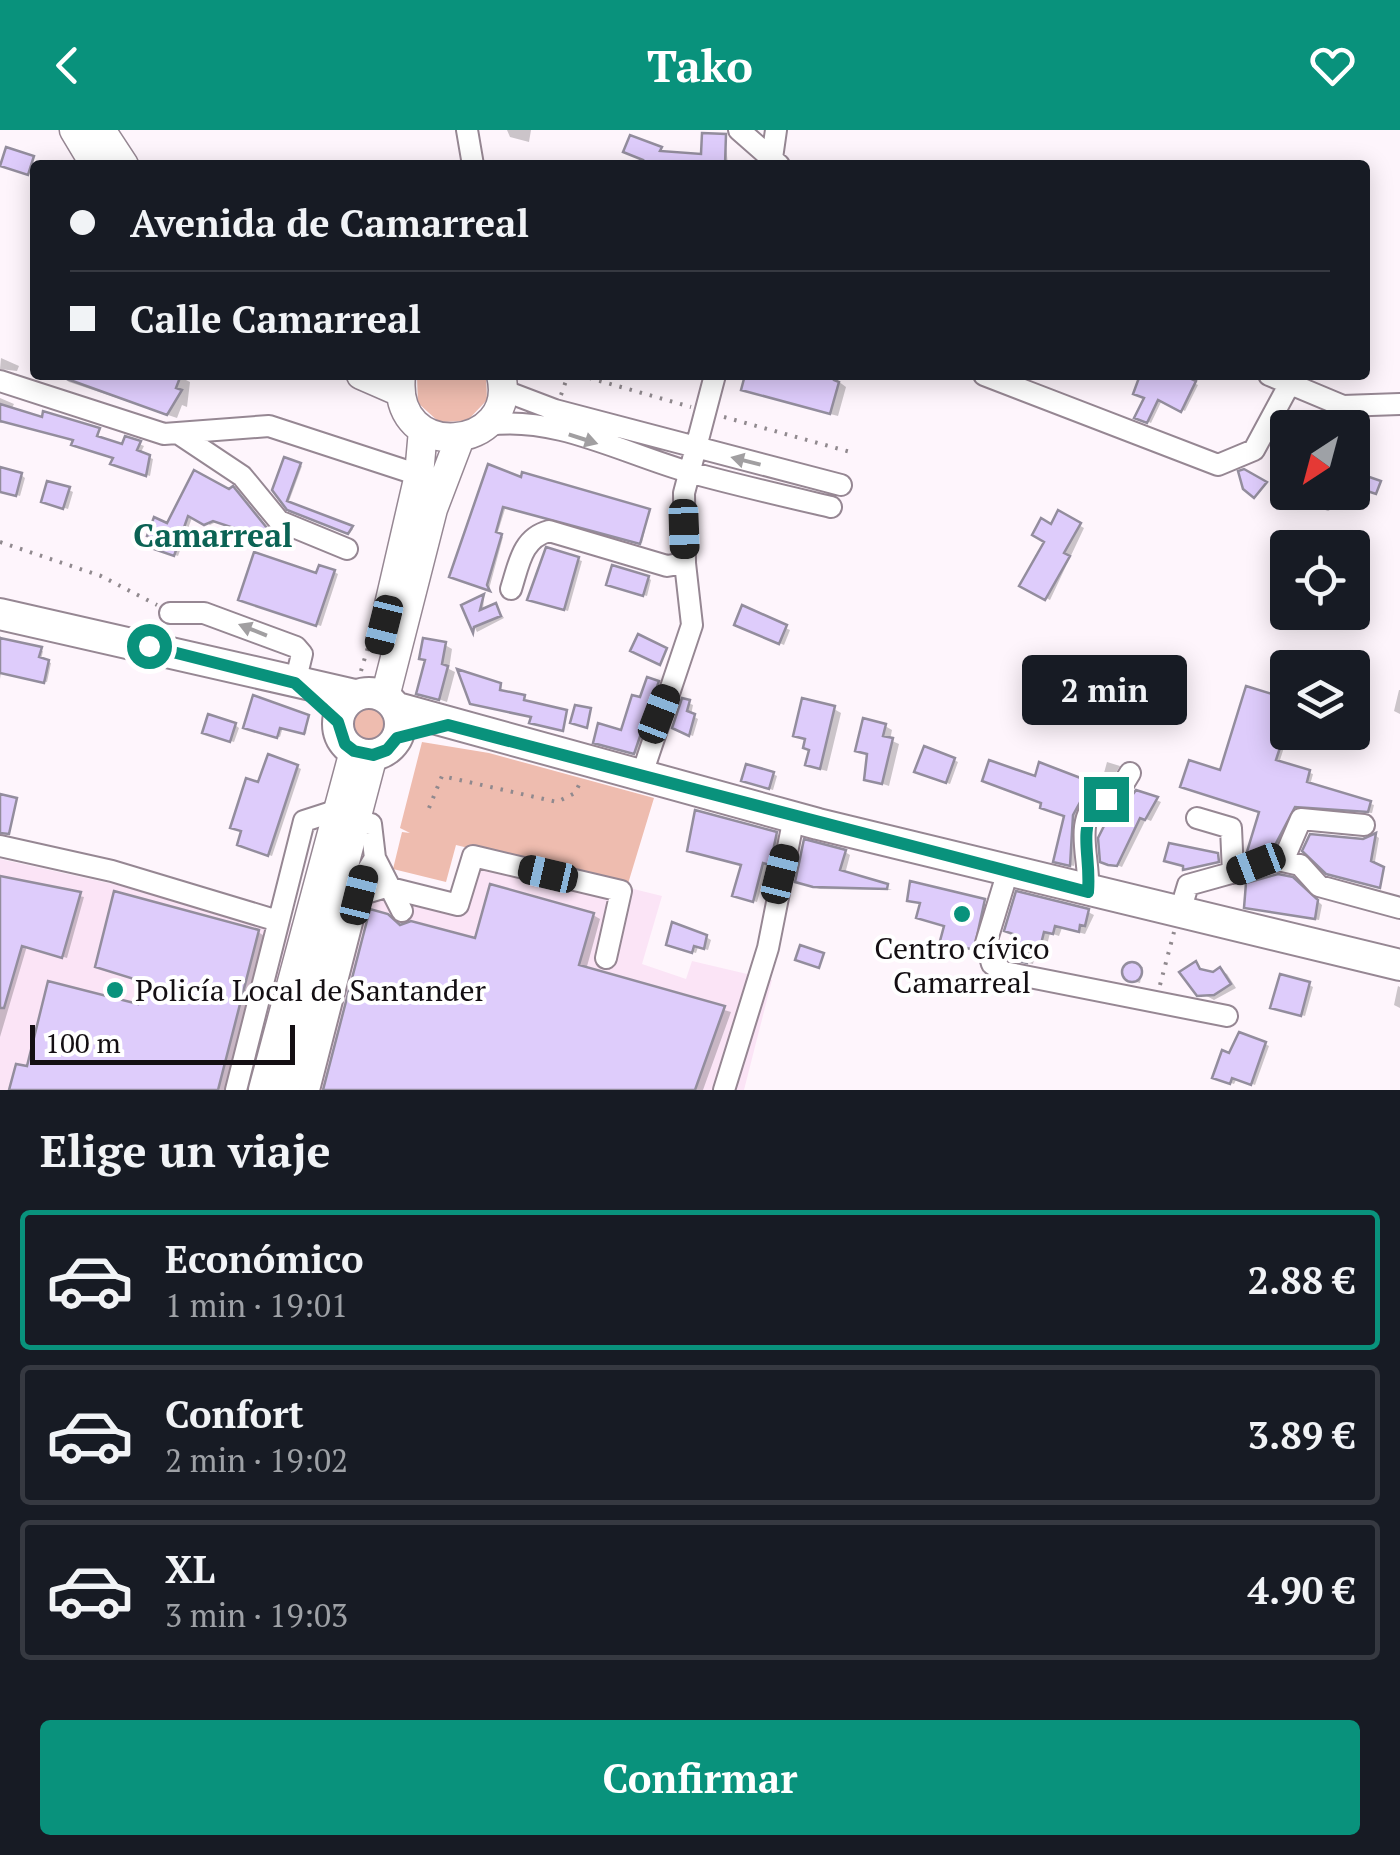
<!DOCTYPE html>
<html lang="es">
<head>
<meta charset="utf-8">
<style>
  :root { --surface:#171b24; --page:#242831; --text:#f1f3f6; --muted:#9ea1a6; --line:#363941; --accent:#09927c }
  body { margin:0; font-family:"PT Serif",serif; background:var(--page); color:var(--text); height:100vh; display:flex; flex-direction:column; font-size:38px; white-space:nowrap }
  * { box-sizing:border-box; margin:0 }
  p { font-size:32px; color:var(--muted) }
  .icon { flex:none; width:55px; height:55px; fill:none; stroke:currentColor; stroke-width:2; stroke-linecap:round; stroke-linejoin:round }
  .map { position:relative; height:960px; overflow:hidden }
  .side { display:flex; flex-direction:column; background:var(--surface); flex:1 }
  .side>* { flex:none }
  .hud { position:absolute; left:30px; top:30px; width:1340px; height:220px; border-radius:10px; box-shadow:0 5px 25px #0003; display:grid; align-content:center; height:220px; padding:0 40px; background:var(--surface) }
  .needle { width:65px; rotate:216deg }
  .tools { position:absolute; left:1270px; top:280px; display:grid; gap:20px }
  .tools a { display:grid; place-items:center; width:100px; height:100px; border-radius:10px; background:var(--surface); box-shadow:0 5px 25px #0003; font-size:50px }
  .scale { position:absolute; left:30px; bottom:25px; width:265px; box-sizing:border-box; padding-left:10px; border:5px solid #140f13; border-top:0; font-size:28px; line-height:35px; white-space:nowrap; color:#140f13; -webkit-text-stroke:8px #fff; paint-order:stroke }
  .end { position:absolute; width:45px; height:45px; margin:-22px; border:12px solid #09927c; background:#fff; box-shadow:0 0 0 5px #fff }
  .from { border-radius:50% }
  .bubble { position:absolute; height:70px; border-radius:10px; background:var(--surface); box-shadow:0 5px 25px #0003; font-size:32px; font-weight:700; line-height:70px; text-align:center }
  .car { position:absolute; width:30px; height:60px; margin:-30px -15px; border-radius:12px; box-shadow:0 0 8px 2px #0007; background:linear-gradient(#222 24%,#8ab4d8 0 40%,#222 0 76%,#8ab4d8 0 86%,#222 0) }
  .hud b { display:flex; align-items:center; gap:35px; height:95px; font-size:38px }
  .hud b+b { border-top:2px solid var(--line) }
  .hud i { width:25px; height:25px; background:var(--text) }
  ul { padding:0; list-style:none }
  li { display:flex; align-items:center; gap:30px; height:140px; margin:0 20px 15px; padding:0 20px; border:5px solid var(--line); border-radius:10px }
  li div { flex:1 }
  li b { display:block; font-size:38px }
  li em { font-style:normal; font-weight:700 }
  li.on { border-color:var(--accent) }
  li>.icon { width:90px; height:90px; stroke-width:1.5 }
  h2 { padding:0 40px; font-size:45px; line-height:120px }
  .cta { display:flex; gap:20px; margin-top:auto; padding:20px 40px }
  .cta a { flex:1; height:115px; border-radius:10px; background:var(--accent); color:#fff; font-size:40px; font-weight:700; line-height:115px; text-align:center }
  header { display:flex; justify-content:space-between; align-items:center; height:130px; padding:0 40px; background:var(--accent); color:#fff; font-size:45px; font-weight:700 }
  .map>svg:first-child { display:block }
  .built { fill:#fbe4f6 }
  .green { fill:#eebcaf }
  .shadow { fill:#0003 }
  .building { fill:#deccfb; stroke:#938d9d; stroke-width:2.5 }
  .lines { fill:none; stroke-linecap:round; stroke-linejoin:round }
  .minor-casing { stroke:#968793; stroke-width:24 }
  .major-casing { stroke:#968793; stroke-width:31 }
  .highway-casing { stroke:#968793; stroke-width:34 }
  .path { stroke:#90898e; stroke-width:4; stroke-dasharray:2.5 8; stroke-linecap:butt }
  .minor { stroke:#fff; stroke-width:20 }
  .major { stroke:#fff; stroke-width:28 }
  .highway { stroke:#fff; stroke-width:30 }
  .oneway { fill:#a19fa1 }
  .route { stroke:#09927c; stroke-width:12 }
  .poi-dot { fill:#09927c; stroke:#fff; stroke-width:4 }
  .labels { text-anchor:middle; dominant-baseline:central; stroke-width:8; stroke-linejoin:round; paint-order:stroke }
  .poi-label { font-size:30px; fill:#140f13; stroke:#fff }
  .neighbourhood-label { font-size:32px; font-weight:bold; fill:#0b6354; stroke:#fff }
</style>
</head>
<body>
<header><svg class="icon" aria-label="back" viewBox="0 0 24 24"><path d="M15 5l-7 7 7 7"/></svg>Tako<svg class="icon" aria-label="heart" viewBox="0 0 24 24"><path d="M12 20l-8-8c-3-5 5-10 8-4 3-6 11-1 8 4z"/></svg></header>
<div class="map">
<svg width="1400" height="960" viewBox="0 0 1400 960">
  <rect width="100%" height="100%" fill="#fef5fc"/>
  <path class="built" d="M468,718l194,48 -20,68 44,15 6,-18 80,19 -28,110h-744v-231l343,76 17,-67 94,26z"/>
  <path class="green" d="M417,245h69l1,25 -20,21 -28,1 -21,-19z
    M349 594a20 20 0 1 1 40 0a20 20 0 1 1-40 0Z
    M422,612l67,11 165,45 -27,89 -171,-42 -10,37 -53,-13 9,-37 8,1 -10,-5z"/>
  <path class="shadow" d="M507,0h24l-2,12 -19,-5z
    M725,7l3,28h-84l17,-17 1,6 41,3z
    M1,228l18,8 -2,5 -17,-2z
    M60,245h116l14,7 -3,25 -5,-2 -5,13 -108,-36z
    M747,245l87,3 12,9 -8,29 -87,-23z
    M1143,245h34l21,10 -13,26 -23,-11 -11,23 -13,-6 9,-19z
    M0,268l14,6 -10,19h-4z
    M98,300l2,10 23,8 4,-9 17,7 -4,8 13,5 -3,17 -33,-11 -2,-8 -37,-11z
    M286,330l16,6 -14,38 65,25 -3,4 -61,-25 -14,-18z
    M21,345l4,3 -5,18 -20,-6v-10z
    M522,350l127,32 -7,31 -136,-37 -9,29 6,2 -14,52 -37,-13z
    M69,360l4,2 -5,17 -20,-6z
    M236,361l34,41 -2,6 -50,-17 -8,4 -17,-10 -15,41 -20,-7 11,-23z
    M1307,362h30l-8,19 -23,-6 6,-11z
    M1059,384l25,14 -34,72 -27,-15z
    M548,420l34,11 -14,50 -34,-10z
    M334,442l4,2 -17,52 -76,-24z
    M648,448l3,2 -4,16 -34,-10z
    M484,467l-1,14 13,-5 8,12 -27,14 -13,-26z
    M743,479l47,21 -6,15 -47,-21z
    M0,506l7,6 36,9 -2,9 10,3 -4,19 -46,-9 -1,6z
    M445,515l7,4 -3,20 6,3 -8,30 -29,-10z
    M648,550l12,5 -23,69 -38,-11 24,-10z
    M1399,560h1v24l-6,-3z
    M684,571l9,4 -2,10 7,4 -5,17 -16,-6z
    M1288,571l1,31 -10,31 34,11 -3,11 64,20 -2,8 -73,-6 -21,41 -26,7 10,-43 -41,-39z
    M834,579l7,4 -14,58 -12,-3 -7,-28 -13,-5z
    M308,587l-2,17 -23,-7 -3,10 -31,-9z
    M235,595l4,3 -5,14 -25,-8z
    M885,596l7,4 -2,10 9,4 -10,42 -23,-8 4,-23 -13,-5z
    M954,630l4,2 -8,22 -28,-11z
    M1107,632l13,4 -12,19 -7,-1z
    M1041,636l53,21 -17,31 -3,48 -14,-3 7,-47 -31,-37z
    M297,637l4,2 -29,87 -29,-10 17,-61z
    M773,644l4,2 -4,14 -25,-8z
    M1156,670l5,2 -10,19 -5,-2 -24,48 -19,-7 10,-34z
    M776,704l4,3 -5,28 -7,-2 -11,39 -18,-5z
    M1376,706l3,2 -8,47 -8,-44z
    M845,722l5,3 -5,19 47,16 -72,-1 -17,-5z
    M0,748l84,19 -17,61 -40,-12 -27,91z
    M1298,753l24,22 -3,15 -73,-14z
    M1018,764l70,18 6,3 -9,19 -23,-6 -3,8 -9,-3 -4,16 -9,-2 -4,17 -14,-3 -6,-3 6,-23z
    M909,770l79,4 -11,46 -30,-8v-16l-25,-23z
    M593,785l7,4 -14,51 145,42 -28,78h-377l76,-163 75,14z
    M258,802l8,5 -39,153h-215l16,-21 112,-62 6,-25 -49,-16z
    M706,807l5,3 -3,10 -10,-3 -2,6 -23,-7z
    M1128,833l15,4 -3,16 -15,-4z
    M1196,834l10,9 14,-3 7,4 9,14 -22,12 -22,-12z
    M1309,855l4,2 -8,29 -28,-7z
    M1398,856l2,1v21l-6,-3z
    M1265,914l4,2 -14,39 -18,-7 -3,6 -15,-5 11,-23z"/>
  <path class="building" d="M702,3l24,1 -1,31h-84l2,-5 -20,-8 7,-17 32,12 -2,4 41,3z
    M6,17l28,9 -6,19 -28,-9z
    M56,245h125l-5,13 6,2 -15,25z
    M745,245h90l-1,5 5,2 -9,32 -89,-24z
    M1140,245h43l13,6 -15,31 -23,-12 -11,23 -13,-5 10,-20 -11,-4z
    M0,274l42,13 1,-6 57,17 -3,8 25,8 3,-8 16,5 -4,9 13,5 -4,21 -36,-12 3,-6 -42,-13 2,-5 -73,-19z
    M284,327l17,6 -14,38 66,25 -5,8 -61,-24 -15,-20z
    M488,334l33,13 1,-5 128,37 -10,35 -137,-37 -7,25 6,2 -15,51 3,6 -41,-14z
    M0,337l22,6 -6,23 -16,-4z
    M1244,339l23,13 -13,16 -11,-9 -5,-18z
    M194,340l35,19 4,-3 34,42 -3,10 -51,-17 -9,4 -16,-9 -14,40 -23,-8 4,-9 -8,-3 7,-19 13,6z
    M1352,341l29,10 -5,13 -24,-8z
    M47,351l23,6 -7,22 -22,-7z
    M1310,362h23l-6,17 -24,-3z
    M1058,380l23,13 -17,30 6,3 -25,44 -26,-14 25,-44 -12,-7 9,-17 10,6z
    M546,417l33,10 -15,53 -37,-10z
    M254,422l62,21 3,-8 16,5 -19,56 -78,-26z
    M612,435l37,11 -6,20 -37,-11z
    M484,464l-4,16 16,-7 5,13 -27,11 -1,6 -12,-28z
    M742,475l45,20 -8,19 -45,-19z
    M638,504l29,14 -7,17 -30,-14z
    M0,508l42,9 -3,10 10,3 -5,23 -44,-10z
    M423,508l23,4 -4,22 6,2 -9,34 -23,-6 9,-34 -6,-1z
    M457,539l44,14 -1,7 25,5 -1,5 43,10 -4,21 -34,-8 2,-6 -61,-13z
    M647,547l12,4 -25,73 -41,-11 5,-20 23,7 11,-35 8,2z
    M1246,556l42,13v24l-12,37 34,10 -3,12 64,19 -3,11 -73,-5 -21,40 -28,8 13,-43 -79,-25 9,-27 31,10z
    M253,565l56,20 -5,19 -24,-6 -3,10 -34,-10z
    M682,568l8,2 -3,11 8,3 -6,22 -17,-8z
    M802,568l33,8 -15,63 -15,-4 4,-15 -6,-2 2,-9 -12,-3z
    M575,575l16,3 -4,20 -17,-5z
    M208,584l28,9 -6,19 -28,-9z
    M863,588l23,6 -3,12 10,2 -11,46 -18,-4 3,-26 -12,-3z
    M924,616l31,12 -9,25 -32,-11z
    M268,624l30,11 -30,91 -31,-11 4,-14 -11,-3 16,-50 12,4z
    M989,630l46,16 4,-14 52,20 -18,33 -3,51 -17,-4 11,-46 -24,-8 1,-5 -59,-22z
    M746,634l28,8 -5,17 -28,-8z
    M1136,660l22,7 -13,23 -5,-2 -23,48 -9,-1 -8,-3 -2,-24 9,-18 5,3z
    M0,664l17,4 -8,36 -9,-1z
    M695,680l82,22 -7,33 -7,-2 -10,39 -21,-6 9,-31 -54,-14z
    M1376,703l-5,28 13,6 -4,21 -54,-14 -24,-23 8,-17 53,5z
    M804,709l42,11 -6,20 48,14 -1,5 -74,-2 -18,-5z
    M1169,713l49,10 1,9 -36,8v-4l-19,-5z
    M1278,744l15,3 25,23 -3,19 -71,-11 2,-25z
    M0,746l81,16 -19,66 -40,-12 -18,62h-4z
    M910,751l75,18 -11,51 -34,-9 4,-15 -28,-8 4,-15 -13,-2z
    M490,754l104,29 -15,52 146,41 -30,84h-372l47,-181 18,5 12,11 11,-4 64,17z
    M114,761l145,39 -41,160h-209l7,-26 11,2 21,-85 90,23 6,-22 -49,-15z
    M1016,761l73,18 -4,17 -5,-1 -1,7 -24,-6 -2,8 -9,-2 -4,16 -9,-2 -4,17 -17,-4 6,-24 -12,-4z
    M672,792l35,13 -3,14 -10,-3 -2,7 -26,-8z
    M800,815l24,8 -5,15 -24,-8z
    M1196,831l4,8 13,3 7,-5 11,17 -17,11 -17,1 -18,-24z
    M1122 842a10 10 0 1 1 20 0a10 10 0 1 1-20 0Z
    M1280,844l30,8 -9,34 -31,-8z
    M1239,902l27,10 -15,43 -19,-7 -2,6 -18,-6 10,-28 7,3z"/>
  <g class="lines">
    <defs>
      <path id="minor" d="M467,0l6,35
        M739,0l40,35
        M771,35l5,-35
        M984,245l234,90 36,-15 35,-65
        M1269,245l74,31 57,-2
        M0,251l164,53 105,-8 150,49
        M505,261l50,19 286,75
        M488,295c67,-10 137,29 201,47 47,13 95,24 142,35
        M179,304l63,42 37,45 68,28
        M511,459c8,-25 11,-51 38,-58l118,35 18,-3
        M170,483h34l92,34 6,7 -7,29
        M641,647l51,-152 -7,-62 -1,-70 31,-118
        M1197,688l34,10 2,45
        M354,692l17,2 4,34 27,53
        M0,716l112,25 166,50
        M1283,731l18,-42 63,6
        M1008,741l-22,72 6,21 12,8 223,44
        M1088,762c3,-32 -16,-70 12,-94l13,3 17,-28
        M359,765l27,-8 72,18 15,-49 148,35 -15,67
        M1179,785l9,-30 90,-25 22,5 19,21 81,22
        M236,960l68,-269 31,-10
        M309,960l55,-214 11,-18
        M724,960l44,-142 26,-131"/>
      <path id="major" d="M74,0l21,35
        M101,0l23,35
        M361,245l39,17
        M401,245c-10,90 119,76 100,0
        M389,475l30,-130 4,-45
        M385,567l48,-188 27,-71
        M263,960l91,-339
        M285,960l88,-335"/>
      <path id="highway" d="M0,484l355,81
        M338 594a31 31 0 1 1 62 0a31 31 0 1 1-62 0Z
        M397,578l421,116 582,141"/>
    </defs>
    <use href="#minor" class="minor-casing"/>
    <use href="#major" class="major-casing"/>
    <use href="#highway" class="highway-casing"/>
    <path class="path" d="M579,245l112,32
      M561,265l7,-20
      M724,287l130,36
      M0,412l101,34 56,29
      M361,541l14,-48
      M328,581l6,34
      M397,625l11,-8 2,-12
      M429,678l13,-32 115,26 18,-9 6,-12
      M1160,855l14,-53"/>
    <use href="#minor" class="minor"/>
    <use href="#major" class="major"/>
    <use href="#highway" class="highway"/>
  </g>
  <defs><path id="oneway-solid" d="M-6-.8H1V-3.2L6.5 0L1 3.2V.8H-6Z" transform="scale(2.5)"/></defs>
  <g class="oneway">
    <use href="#oneway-solid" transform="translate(583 309) rotate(18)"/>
    <use href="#oneway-solid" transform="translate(746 331) rotate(-166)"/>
    <use href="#oneway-solid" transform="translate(253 500) rotate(-158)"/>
  </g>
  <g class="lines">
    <path class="route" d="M149,516l146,37 43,39 7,22 9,7 19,4 14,-5 10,-12 51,-13 640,167c3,-36 -9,-54 6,-89l12,-4"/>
  </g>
  <g class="poi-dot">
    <circle cx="962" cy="784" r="10"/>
    <circle cx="115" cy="860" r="10"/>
  </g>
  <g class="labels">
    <g class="poi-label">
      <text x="962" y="818">Centro cívico<tspan x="962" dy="34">Camarreal</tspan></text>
      <text x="135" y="860" text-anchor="start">Policía Local de Santander</text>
    </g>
    <g class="neighbourhood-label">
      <text x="213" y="405">Camarreal</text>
    </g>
  </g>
</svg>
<div class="tools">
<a><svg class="needle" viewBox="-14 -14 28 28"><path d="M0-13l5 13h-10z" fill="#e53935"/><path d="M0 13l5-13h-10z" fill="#9ea1a6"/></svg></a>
<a><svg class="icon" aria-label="locate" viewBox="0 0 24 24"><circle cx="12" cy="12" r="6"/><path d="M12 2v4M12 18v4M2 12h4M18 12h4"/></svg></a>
<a><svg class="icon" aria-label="layers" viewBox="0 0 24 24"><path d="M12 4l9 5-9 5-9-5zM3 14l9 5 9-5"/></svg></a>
</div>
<div class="scale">100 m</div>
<i class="end from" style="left:149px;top:516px"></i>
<i class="end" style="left:1106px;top:669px"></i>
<div class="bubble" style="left:1022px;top:525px;width:165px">2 min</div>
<i class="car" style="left:684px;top:399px;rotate:178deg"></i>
<i class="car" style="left:384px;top:495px;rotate:194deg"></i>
<i class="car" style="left:659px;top:584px;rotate:21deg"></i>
<i class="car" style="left:1256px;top:734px;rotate:249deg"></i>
<i class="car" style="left:548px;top:744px;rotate:283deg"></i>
<i class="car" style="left:780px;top:744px;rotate:14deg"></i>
<i class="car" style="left:359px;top:765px;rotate:14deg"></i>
<div class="hud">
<b><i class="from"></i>Avenida de Camarreal</b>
<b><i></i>Calle Camarreal</b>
</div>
</div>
<section class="side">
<h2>Elige un viaje</h2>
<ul>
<li class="on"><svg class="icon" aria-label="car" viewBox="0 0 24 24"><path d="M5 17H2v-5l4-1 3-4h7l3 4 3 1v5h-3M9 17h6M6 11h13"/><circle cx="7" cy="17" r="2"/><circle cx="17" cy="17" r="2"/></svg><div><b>Económico</b><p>1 min · 19:01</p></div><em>2.88 €</em></li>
<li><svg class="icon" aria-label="car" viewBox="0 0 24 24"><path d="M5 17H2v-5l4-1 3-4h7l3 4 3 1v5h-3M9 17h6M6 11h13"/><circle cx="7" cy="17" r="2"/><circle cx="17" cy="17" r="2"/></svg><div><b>Confort</b><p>2 min · 19:02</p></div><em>3.89 €</em></li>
<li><svg class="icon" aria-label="car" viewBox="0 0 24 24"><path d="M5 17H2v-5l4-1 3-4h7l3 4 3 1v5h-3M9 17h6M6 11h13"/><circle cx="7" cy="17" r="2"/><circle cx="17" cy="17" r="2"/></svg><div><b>XL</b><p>3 min · 19:03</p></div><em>4.90 €</em></li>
</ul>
<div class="cta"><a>Confirmar</a></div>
</section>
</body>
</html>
